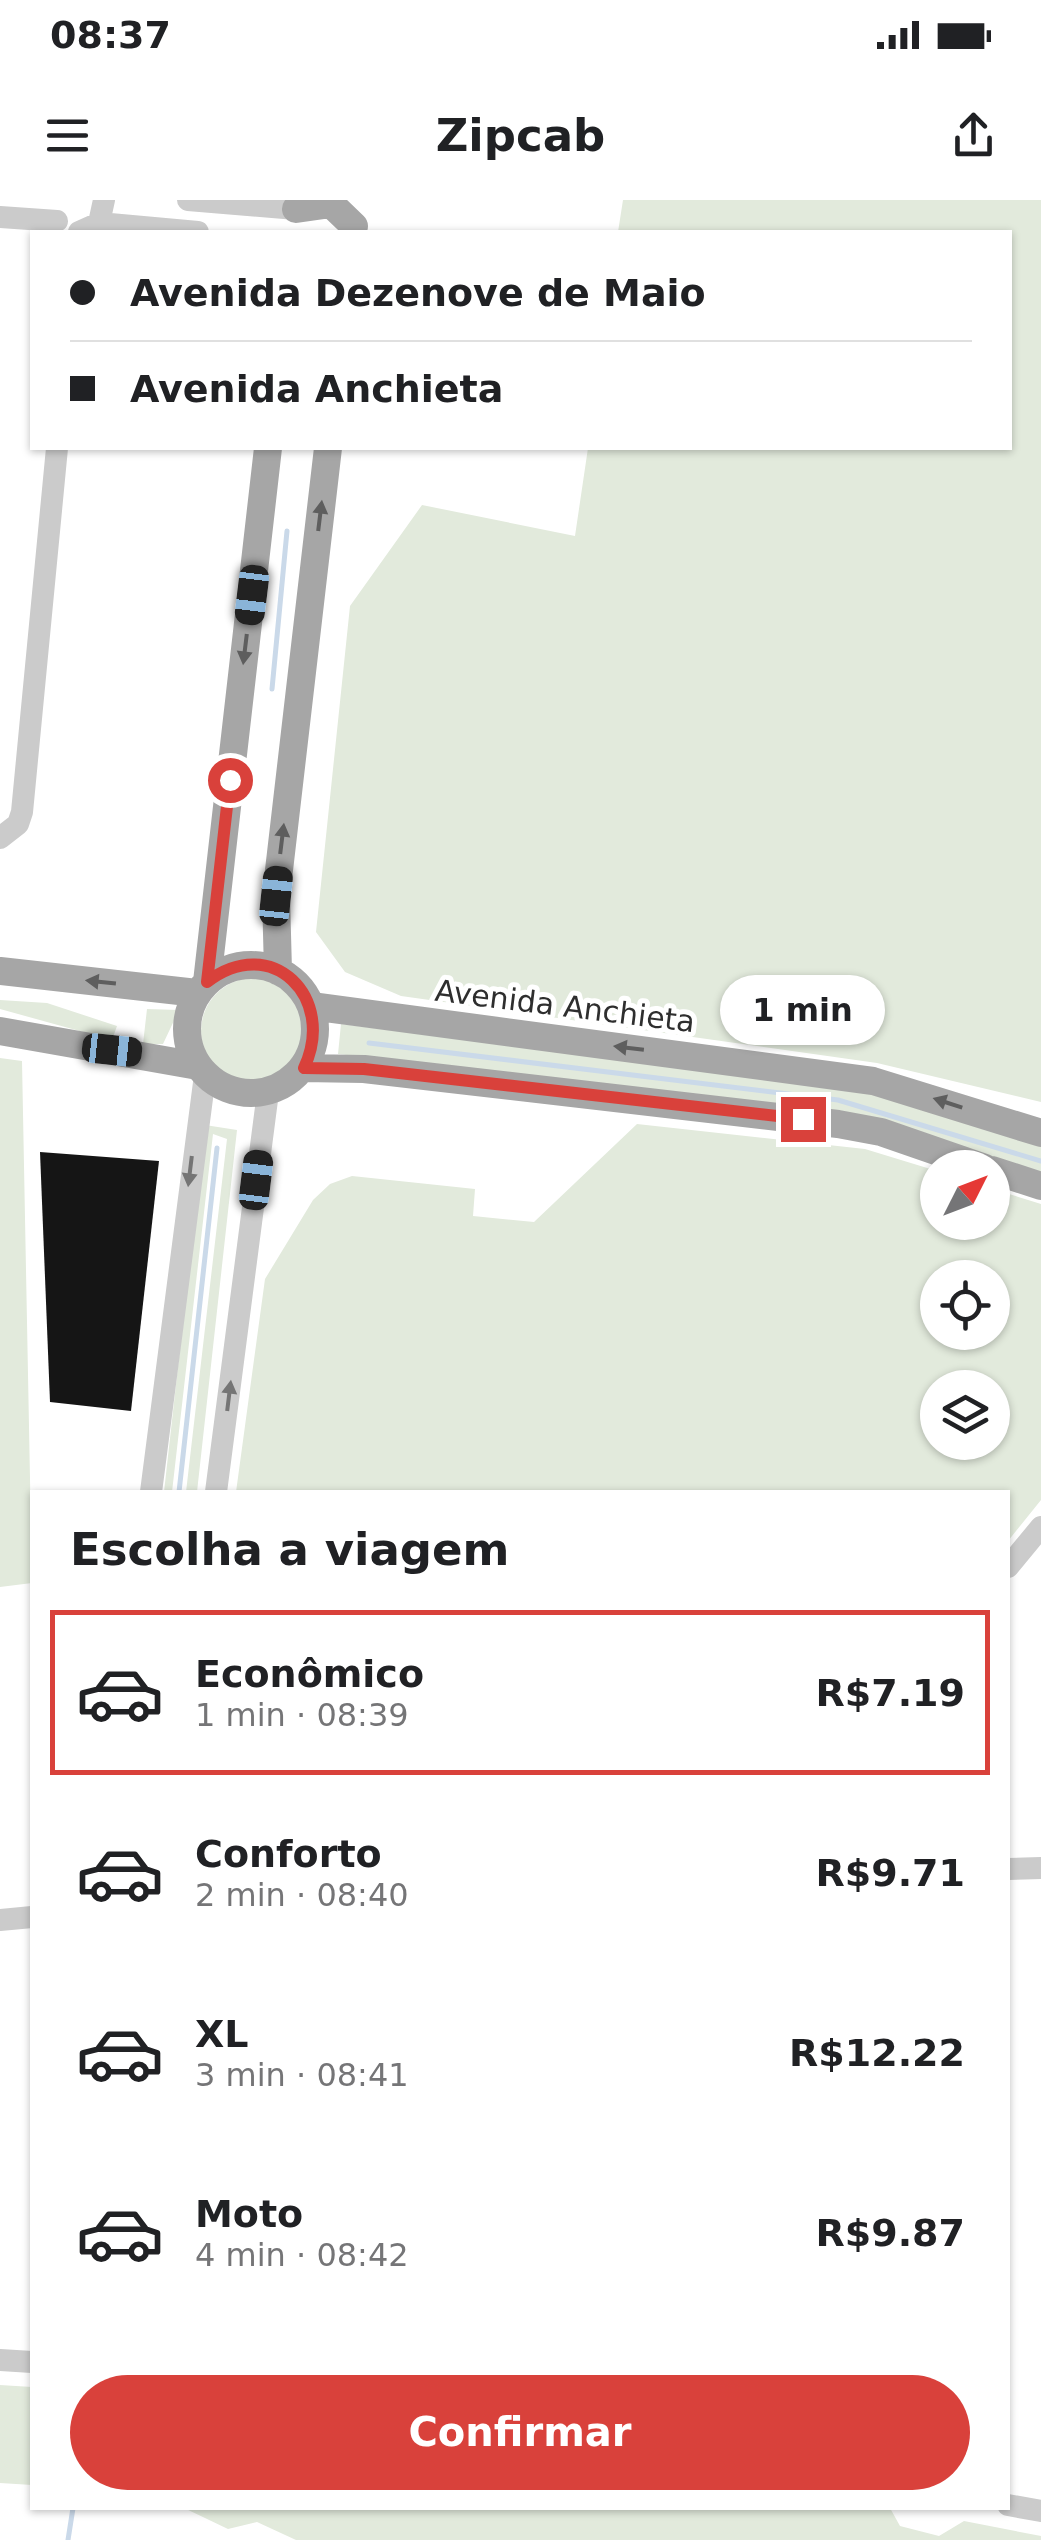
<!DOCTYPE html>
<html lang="pt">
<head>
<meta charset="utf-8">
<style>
  :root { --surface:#fff; --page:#f2f2f2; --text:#202124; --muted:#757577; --line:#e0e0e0; --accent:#d9413b }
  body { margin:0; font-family:"DejaVu Sans",sans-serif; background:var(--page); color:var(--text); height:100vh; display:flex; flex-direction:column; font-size:38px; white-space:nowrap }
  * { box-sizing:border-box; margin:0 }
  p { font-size:32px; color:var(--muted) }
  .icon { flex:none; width:55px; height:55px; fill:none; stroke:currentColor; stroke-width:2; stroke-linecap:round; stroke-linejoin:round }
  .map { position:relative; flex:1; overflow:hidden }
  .details { position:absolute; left:30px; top:1290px; width:980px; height:1020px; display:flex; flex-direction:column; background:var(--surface); border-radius:0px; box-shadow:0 2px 8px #0004 }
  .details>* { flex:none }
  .top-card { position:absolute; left:30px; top:30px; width:982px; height:220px; border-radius:0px; box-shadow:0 2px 8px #0004; display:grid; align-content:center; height:220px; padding:0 40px; background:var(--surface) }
  .needle { width:65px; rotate:48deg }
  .buttons { position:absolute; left:920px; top:950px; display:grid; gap:20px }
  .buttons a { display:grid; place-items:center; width:90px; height:90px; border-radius:50%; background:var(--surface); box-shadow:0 2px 8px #0004; font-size:50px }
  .end { position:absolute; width:45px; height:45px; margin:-22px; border:12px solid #d9413b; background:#fff; box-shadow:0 0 0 5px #fff }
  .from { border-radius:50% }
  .bubble { position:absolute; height:70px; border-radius:35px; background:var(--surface); box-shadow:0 2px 8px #0004; font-size:32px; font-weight:600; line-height:70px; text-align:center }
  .car { position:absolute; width:30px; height:60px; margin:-30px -15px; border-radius:12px; box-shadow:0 0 8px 2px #0007; background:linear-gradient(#222 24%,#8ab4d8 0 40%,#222 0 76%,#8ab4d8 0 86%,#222 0) }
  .top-card b { display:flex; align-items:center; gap:35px; height:95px; font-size:38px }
  .top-card b+b { border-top:2px solid var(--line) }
  .top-card i { width:25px; height:25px; background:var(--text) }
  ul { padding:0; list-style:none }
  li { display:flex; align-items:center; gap:30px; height:165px; margin:0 20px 15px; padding:0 20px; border:5px solid transparent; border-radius:0px }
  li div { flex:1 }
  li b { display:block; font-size:38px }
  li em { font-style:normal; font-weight:600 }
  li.selected { border-color:var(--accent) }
  li>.icon { width:90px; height:90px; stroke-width:1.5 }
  h2 { padding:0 40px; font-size:45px; line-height:120px }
  .cta { display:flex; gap:20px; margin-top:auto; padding:20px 40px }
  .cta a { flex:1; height:115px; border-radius:60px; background:var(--accent); color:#fff; font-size:40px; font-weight:600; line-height:115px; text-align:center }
  .status { display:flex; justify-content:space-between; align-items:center; height:70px; padding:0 50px; background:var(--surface); direction:ltr }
  .status svg { height:28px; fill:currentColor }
  header { display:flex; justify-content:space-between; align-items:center; height:130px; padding:0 40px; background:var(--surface); font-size:45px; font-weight:600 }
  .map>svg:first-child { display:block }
  .green { fill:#e2eadc; fill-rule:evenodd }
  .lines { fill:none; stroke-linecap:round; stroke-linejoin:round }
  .stream { stroke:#cad9e9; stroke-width:5 }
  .building { fill:#151515 }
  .minor { stroke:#cbcbcb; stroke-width:22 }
  .major { stroke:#a6a6a6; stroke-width:28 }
  .oneway { fill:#5e5e5e }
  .oneway2 { fill:#757575 }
  .route { stroke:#d9413b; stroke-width:12 }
  .labels { text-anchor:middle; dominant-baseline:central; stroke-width:10; stroke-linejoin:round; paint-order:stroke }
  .street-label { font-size:30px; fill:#2e2e2e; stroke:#fff }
</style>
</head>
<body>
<div class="status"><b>08:37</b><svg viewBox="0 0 49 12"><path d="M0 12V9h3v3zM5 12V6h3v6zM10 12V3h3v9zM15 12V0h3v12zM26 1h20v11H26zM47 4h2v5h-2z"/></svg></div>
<header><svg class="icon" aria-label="menu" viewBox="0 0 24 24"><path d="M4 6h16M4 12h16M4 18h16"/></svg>Zipcab<svg class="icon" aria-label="share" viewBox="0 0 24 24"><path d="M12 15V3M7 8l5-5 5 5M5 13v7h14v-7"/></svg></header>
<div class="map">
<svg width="1041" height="2340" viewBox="0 0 1041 2340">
  <rect width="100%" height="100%" fill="#fff"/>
  <path class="green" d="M623,0h418v902l-164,-39 -476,-67 -56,-24 -29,-40 34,-326 72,-101 153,31 13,-88h422v-216h-392z
    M201 831a53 53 0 1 1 106 0a53 53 0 1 1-106 0Z
    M0,800l47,3 70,23 -5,14 -112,-31z
    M147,809l32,1 -16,34h-20z
    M341,824l506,63 194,58v29l-216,-63 -487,-57z
    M0,858l22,3 10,522 -32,4z
    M637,924l228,25 72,22 1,51h54l1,-33 48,15v296l-33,41v-49h-772l29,-213 48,-79 17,-16 22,-8 123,13 -2,27 61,6zM938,1078h54v54h-54zM938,1188h54v54h-54z
    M205,925l32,5 -40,362h-11l41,-353 -14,-5 -41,358h-8z
    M0,2185l32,2v98l-32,-2z
    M184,2308h706l10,18 39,10 25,-15 77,15v4h-745l-39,-18 -29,7z"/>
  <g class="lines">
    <path class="stream" d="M272,489l15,-158
      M369,843l469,57 203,61
      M179,1292l38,-344
      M68,2340l5,-32"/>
  </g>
  <path class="building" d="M40,952l119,9 -28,250 -81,-9z"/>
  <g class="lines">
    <path class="minor" d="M188,0l108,9
      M0,17l57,4
      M99,23l99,9
      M79,32l20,-9 5,-23
      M0,638l18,-14 4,-12 35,-364
      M151,1292l54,-417
      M216,1292l52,-400
      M1008,1367l33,-40
      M1008,1669l33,-1
      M0,1720l32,-3
      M0,2160l32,2
      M1008,2305l33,6"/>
    <path class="major" d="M296,9l35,-5 23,22
      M187 829a64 64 0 1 1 128 0a64 64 0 1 1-128 0Z
      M0,771l197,22
      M278,771l-2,-75 52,-448
      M207,782l61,-534
      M311,806l562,75 168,52
      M0,831l198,35
      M303,868l61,1 474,55 43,8 104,36
      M992,970l49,16"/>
  </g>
  <defs><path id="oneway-solid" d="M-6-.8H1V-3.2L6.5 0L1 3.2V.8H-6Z" transform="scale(2.5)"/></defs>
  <g class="oneway">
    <use href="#oneway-solid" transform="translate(320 316) rotate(-83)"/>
    <use href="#oneway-solid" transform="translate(245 449) rotate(97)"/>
    <use href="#oneway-solid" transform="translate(282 639) rotate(-83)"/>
    <use href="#oneway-solid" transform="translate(101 782) rotate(-174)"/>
    <use href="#oneway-solid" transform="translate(629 848) rotate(-173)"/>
    <use href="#oneway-solid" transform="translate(948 903) rotate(-162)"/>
  </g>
  <g class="oneway2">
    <use href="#oneway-solid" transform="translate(190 971) rotate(97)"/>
    <use href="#oneway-solid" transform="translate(229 1196) rotate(-83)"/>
  </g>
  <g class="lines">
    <path class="route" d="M230,580l-23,202c65,-50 130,16 97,86l60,1 439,50"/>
  </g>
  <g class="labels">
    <g class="street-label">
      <text transform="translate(565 806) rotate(7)">Avenida Anchieta</text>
    </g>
  </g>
</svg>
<div class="buttons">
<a><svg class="needle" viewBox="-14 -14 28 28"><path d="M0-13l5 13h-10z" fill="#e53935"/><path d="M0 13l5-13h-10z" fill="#757577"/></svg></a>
<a><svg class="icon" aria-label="locate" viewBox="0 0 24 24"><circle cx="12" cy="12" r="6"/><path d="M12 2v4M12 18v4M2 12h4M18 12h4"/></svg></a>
<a><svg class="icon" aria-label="layers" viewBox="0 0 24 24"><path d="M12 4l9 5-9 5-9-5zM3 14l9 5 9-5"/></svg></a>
</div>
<i class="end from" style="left:230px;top:580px"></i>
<i class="end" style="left:803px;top:919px"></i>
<div class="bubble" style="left:720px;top:775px;width:165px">1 min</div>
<i class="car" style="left:252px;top:395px;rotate:187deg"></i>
<i class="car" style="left:276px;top:696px;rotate:6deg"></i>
<i class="car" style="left:112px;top:850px;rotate:96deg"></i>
<i class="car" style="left:256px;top:980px;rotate:7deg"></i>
<div class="top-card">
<b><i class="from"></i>Avenida Dezenove de Maio</b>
<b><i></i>Avenida Anchieta</b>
</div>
<section class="details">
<h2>Escolha a viagem</h2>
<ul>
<li class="selected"><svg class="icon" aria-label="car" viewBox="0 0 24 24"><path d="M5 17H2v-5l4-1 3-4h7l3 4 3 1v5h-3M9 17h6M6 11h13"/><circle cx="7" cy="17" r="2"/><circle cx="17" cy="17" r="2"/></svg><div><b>Econômico</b><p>1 min · 08:39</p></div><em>R$7.19</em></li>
<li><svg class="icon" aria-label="car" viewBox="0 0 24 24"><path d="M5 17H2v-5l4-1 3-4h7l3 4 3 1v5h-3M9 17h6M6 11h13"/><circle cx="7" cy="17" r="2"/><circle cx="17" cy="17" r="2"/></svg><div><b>Conforto</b><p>2 min · 08:40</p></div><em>R$9.71</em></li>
<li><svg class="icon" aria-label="car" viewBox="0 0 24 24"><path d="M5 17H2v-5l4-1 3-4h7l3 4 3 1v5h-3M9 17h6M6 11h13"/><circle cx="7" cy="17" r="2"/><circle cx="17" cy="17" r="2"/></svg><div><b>XL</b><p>3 min · 08:41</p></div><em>R$12.22</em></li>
<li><svg class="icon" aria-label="car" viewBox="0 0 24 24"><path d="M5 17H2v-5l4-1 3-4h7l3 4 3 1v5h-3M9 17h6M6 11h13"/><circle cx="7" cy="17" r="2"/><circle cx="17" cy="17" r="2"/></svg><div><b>Moto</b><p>4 min · 08:42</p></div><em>R$9.87</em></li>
</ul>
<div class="cta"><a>Confirmar</a></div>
</section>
</div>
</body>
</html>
